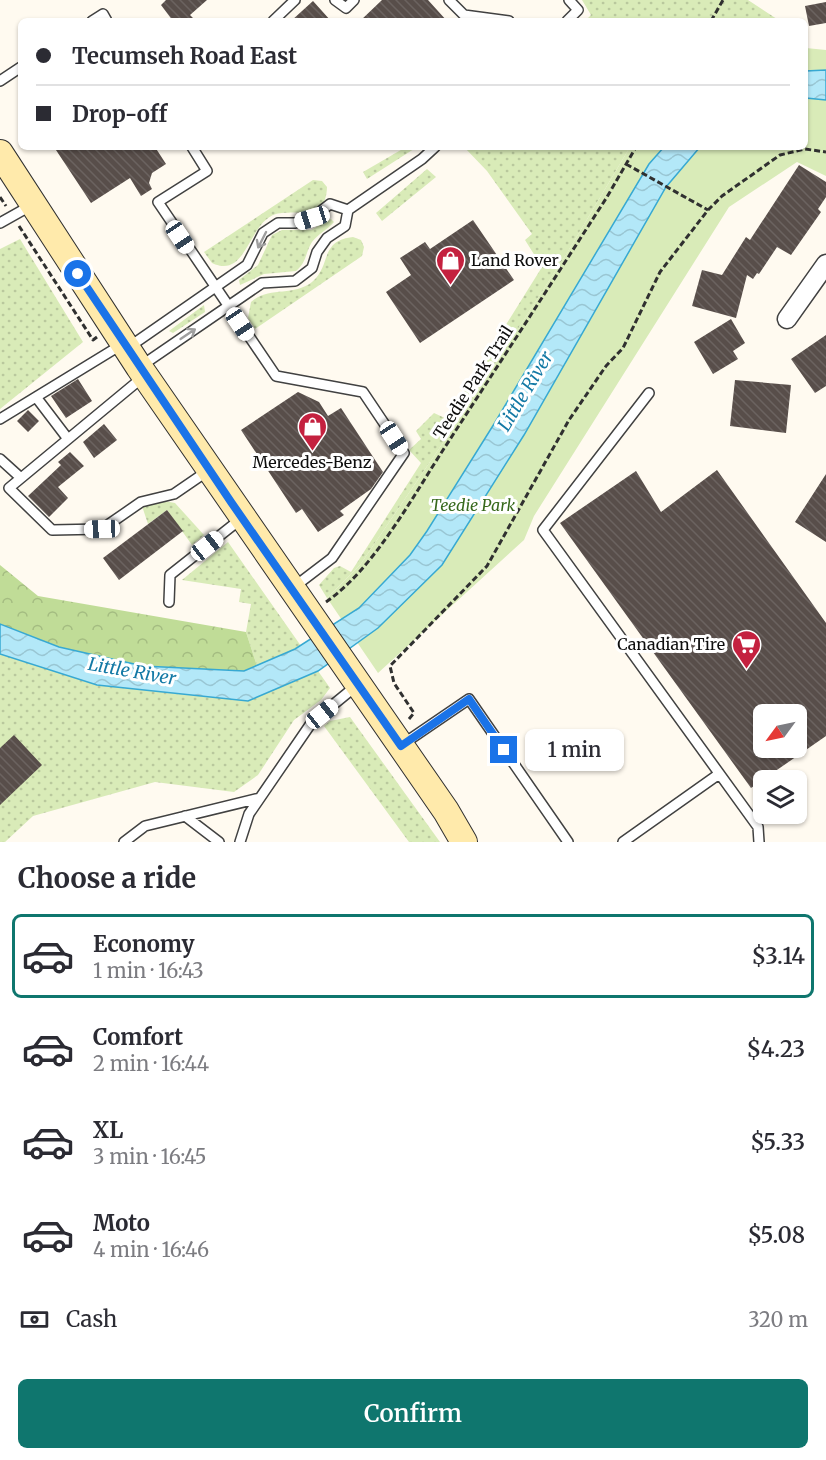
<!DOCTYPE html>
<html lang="en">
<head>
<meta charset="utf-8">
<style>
  :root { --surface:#fff; --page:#f7f7f7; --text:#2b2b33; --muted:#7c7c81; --line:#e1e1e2; --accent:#0f766e }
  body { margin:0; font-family:Merriweather,serif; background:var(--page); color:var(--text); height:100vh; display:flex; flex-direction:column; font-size:22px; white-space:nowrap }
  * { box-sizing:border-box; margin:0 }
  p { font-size:20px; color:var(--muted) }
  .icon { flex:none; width:33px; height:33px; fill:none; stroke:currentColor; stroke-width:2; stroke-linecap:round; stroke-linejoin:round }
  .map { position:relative; height:842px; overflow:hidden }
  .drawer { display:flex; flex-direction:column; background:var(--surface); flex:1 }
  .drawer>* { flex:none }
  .guide { position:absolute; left:18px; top:18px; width:790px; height:132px; border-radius:9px; box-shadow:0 2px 4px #0004; display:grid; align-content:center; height:132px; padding:0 18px; background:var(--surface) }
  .needle { width:39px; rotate:237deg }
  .buttons { position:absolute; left:753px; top:704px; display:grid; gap:12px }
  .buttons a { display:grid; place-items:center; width:54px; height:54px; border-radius:9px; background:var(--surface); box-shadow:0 2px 4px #0004; font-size:30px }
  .end { position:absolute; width:27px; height:27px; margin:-14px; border:8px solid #1a73e8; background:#fff; box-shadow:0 0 0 3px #fff }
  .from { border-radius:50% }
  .bubble { position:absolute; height:42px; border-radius:9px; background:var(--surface); box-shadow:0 2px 4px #0004; font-size:20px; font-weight:600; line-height:42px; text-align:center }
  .car { position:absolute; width:18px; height:36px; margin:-18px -9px; border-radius:8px; box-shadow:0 0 4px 2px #0007; background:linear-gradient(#fff 24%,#345 0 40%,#fff 0 76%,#345 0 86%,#fff 0) }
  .guide b { display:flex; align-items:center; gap:21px; height:57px; font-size:22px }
  .guide b+b { border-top:2px solid var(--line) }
  .guide i { width:15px; height:15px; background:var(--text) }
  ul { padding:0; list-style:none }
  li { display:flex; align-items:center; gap:18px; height:84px; margin:0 12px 9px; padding:0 6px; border:3px solid transparent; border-radius:9px }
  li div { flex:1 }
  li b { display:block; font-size:22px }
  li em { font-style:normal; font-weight:600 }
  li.current { border-color:var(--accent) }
  li>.icon { width:54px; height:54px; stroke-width:1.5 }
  h2 { padding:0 18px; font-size:27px; line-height:72px }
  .pay { display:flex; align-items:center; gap:15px; height:66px; padding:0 18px; font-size:22px }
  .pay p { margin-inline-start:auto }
  .primary-button { display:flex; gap:12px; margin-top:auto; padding:12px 18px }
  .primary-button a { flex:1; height:69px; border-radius:9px; background:var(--accent); color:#fff; font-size:24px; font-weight:600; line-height:69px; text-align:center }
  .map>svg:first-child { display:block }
  .grass { fill:url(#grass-dots) }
  .forest { fill:url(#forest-crowns) }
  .park { fill:#d9ebb8 }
  .water { fill:url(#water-waves); stroke:#37a9d2; stroke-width:1.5 }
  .building { fill:url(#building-back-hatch); fill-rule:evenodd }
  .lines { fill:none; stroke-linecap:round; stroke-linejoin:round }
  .lane-casing { stroke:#414141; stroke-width:12 }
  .street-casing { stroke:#414141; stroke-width:21 }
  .secondary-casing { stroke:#303030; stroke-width:28 }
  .path { stroke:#303030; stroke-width:3; stroke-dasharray:6 3; stroke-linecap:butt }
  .lane { stroke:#fff; stroke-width:9 }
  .street { stroke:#fff; stroke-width:18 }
  .secondary { stroke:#ffeaab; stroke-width:26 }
  .oneway { stroke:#9f9f9f }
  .route { stroke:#1a73e8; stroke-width:8 }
  .labels { text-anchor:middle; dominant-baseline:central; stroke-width:6; stroke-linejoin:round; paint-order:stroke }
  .poi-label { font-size:16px; fill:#0e0e0e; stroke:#fff; text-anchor:start }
  .street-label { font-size:16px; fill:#0e0e0e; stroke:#fff }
  .park-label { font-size:16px; font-style:italic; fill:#37691c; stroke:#fff }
  .water-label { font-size:18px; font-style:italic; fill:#1379a5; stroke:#fff }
</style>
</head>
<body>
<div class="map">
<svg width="826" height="842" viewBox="0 0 826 842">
  <defs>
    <pattern id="grass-dots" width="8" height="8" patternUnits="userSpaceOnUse" patternTransform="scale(1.5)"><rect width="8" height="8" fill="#d9ebb8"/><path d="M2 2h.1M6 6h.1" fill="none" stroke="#b9c89d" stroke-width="1.8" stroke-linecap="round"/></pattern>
    <pattern id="forest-crowns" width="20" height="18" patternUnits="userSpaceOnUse" patternTransform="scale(1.5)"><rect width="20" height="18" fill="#c0dc97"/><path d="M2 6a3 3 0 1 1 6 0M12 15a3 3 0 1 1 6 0" fill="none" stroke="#a4bc81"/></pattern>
    <pattern id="water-waves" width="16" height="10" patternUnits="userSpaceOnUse" patternTransform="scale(1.5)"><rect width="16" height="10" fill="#b3e8f8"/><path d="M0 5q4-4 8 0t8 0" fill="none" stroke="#99c6d3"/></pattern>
    <pattern id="building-back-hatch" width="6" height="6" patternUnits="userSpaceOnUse" patternTransform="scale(1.5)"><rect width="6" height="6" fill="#584e4a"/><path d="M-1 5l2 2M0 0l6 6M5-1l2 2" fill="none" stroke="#6b6360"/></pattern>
  </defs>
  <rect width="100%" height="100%" fill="#fffaf0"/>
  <path class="grass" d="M582,0h166l32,21h-195l6,-6z
    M406,147h11l-50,32 -4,-7z
    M464,147h166l-63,106 -99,153 -108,159 -33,33 -8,-13 15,-17 6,-2 11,6 70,-109 -12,-13 12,-11 -5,-8 18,-18 13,6 95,-152 -17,-27 7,-6 -45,-63z
    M427,169l9,8 -54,44 -6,-8z
    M313,180l9,1 5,6c-1,35 -30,22 -51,27 -28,8 -29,66 -64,49l-8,-11z
    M331,219l3,3c-7,8 -16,12 -22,20 -7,11 -5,20 -16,29l-32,3 -24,11 -1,-5 19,-15 14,-30 10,-5h29z
    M353,237l8,3 3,7 -2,9 -107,73 -7,-11 3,-16c18,-16 42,-5 61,-20 20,-17 7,-41 41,-45z
    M20,239l63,103 -83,67v-160z
    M204,305l1,7 -32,21 -4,-2z
    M159,500l16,3 29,32 -12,10 -25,-35 -19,14 -6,-18z
    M228,542l73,104 -44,20 -11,-34 5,-28 -12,-2 2,-13 -59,-9z
    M0,654l97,31 151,16 70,-30 12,17 -9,12 -27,20 -36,55 -24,17 -79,-10 -122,34 -28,26h-5z
    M350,717l90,125h-31l-85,-116 6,-5z"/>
  <path class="forest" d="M0,565l38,31 208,36 11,34 -13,5 -101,-5 -84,-19 -59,-23z"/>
  <path class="park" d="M806,48l20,2v126l-29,-14 -68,45 -195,309 -10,24 -146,133 -51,-75 33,-33 108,-159 99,-153 63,-106h176z"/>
  <path class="water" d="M826,70v30l-20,-2v-27z
    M664,147h36l-34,40 -142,248 -82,130 -64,63 -60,43 -70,30 -151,-16 -97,-31v-30l59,23 84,19 101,5 51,-22 64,-41 51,-53 17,-24 67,-107 155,-260z"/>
  <path class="building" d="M166,0h41l-17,15 6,6h-23l-12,-16z
    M382,0h46l19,21h-87z
    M313,1l18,20h-40z
    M826,2v21l-17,3 -4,-20z
    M54,147h101l11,17 -14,9 -3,10 3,6 -11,7 -11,-18 -39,25z
    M799,165l27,17v15l-8,12 3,3 -30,43 -14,-8 -18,27 -2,-1 -4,6 -6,-4 -11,43 -44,-12 10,-36 20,5 24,-38 4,3z
    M473,220l41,60 -94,63 -34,-51 25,-17 -11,-17 25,-16 5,7z
    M731,319l14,24 -12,8 5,8 -25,15 -19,-32z
    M826,335v51l-11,7 -24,-34z
    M78,379l14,22 -26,17 -15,-22z
    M735,380l56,5 -5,48 -56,-7z
    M298,392l21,10 9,14 13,-8 42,64 -12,17 -31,22 4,4 -26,17 -16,-23 -6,4 -55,-83z
    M28,410l11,11 -11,11 -11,-11z
    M104,424l13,16 -23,18 -11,-16z
    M70,452l14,14 -26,21 10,11 -19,19 -21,-21 33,-31 -3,-3z
    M717,470l109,153v113l-75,52 -191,-265 76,-52 25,41zM764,714h32v33h-32z
    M826,474v68l-31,-20z
    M167,510l16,21 -64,49 -16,-22z
    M14,735l28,30 -42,40v-57z"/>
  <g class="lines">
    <defs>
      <path id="lane" d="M335,0l11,8 8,-8
        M449,0l15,15 45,6
        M92,21l11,-7 4,7
        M273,21l22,-21
        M567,21l11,-11 -9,-10
        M0,81l21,-14
        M192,147l15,24 -49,31 118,174 87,16 41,61 -72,105 -38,29
        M0,223l32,-18
        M129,347l118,-82 16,-32 15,-10h17l17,-5 18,-14 18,6
        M141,366l121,-83 33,-2 17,-13 5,-16 10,-14 18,-12 3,-16 74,-51 13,-12
        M143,377l-134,111 43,42 50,-1 39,-27 33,-8 35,-24
        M649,393l-106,137 215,297 1,15
        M36,397l32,42
        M0,419l121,-74
        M0,459l21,19
        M169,602l1,-27 72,-57
        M403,744l66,-45 99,143
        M185,816l34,26
        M124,842l21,-16 115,-28
        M240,842l9,-28 63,-92 44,-36
        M623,842l96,-68"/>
      <path id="street" d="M787,319l39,-55"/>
      <path id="secondary" d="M0,153l139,214 307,444 18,31"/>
    </defs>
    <use href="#lane" class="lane-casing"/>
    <use href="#street" class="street-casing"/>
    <use href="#secondary" class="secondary-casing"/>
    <path class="path" d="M711,21l12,-21
      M626,164l82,46
      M0,197l6,9
      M19,226l74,114 4,-3
      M326,602c48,-33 87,-106 119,-155 54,-83 108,-166 162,-250l29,-50
      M409,719l5,-6 -20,-30 -4,-17 97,-100 82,-146 37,-54 17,-18 37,-76 48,-62 14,-14 58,-41 25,-6 21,3"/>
    <use href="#lane" class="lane"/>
    <use href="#street" class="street"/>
    <use href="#secondary" class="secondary"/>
  </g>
  <defs><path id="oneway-shaft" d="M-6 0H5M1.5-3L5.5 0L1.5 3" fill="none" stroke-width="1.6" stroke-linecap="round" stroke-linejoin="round" transform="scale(1.5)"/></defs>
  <g class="oneway">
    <use href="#oneway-shaft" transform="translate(262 240) rotate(117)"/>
    <use href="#oneway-shaft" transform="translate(188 334) rotate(-34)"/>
  </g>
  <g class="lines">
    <path class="route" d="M78,274l153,228 170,244 68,-47 35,51"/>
  </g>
  <defs>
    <symbol id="shop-pin" viewBox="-11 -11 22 30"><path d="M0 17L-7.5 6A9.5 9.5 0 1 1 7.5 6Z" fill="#c4213f" stroke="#fff"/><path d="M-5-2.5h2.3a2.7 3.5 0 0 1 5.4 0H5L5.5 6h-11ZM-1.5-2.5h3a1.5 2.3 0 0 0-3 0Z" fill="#fff"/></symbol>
    <symbol id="supermarket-pin" viewBox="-11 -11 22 30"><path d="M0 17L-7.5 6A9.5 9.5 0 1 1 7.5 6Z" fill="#c4213f" stroke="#fff"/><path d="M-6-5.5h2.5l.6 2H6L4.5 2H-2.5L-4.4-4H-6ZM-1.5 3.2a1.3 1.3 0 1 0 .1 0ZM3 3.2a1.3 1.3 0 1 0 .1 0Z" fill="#fff"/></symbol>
  </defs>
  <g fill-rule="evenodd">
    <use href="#shop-pin" x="434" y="244" width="33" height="45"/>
    <use href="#shop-pin" x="296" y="410" width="33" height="45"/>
    <use href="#supermarket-pin" x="730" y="628" width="33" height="45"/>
  </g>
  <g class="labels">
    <g class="poi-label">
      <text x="471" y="260">Land Rover</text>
      <text x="312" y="462" text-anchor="middle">Mercedes-Benz</text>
      <text x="725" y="644" text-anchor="end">Canadian Tire</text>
    </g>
    <g class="street-label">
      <text transform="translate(473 382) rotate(-57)">Teedie Park Trail</text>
    </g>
    <g class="park-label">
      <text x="473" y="505">Teedie Park</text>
    </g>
    <g class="water-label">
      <text transform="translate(525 391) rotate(-59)">Little River</text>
      <text transform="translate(132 671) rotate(10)">Little River</text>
    </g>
  </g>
</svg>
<div class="buttons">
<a><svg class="needle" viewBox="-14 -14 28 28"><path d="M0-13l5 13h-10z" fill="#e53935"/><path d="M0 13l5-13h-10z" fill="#7c7c81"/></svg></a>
<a><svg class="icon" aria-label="layers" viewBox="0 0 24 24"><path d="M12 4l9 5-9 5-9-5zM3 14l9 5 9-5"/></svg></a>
</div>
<i class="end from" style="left:78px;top:274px"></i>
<i class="end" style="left:504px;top:750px"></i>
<div class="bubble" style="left:525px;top:729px;width:99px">1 min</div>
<i class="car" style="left:312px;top:218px;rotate:253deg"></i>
<i class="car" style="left:180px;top:237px;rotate:146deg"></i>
<i class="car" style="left:240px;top:324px;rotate:146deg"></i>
<i class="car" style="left:394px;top:438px;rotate:147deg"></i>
<i class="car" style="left:102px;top:529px;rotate:268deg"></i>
<i class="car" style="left:207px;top:546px;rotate:52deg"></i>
<i class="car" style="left:322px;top:714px;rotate:51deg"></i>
<div class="guide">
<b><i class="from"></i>Tecumseh Road East</b>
<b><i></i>Drop-off</b>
</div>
</div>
<section class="drawer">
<h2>Choose a ride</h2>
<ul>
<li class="current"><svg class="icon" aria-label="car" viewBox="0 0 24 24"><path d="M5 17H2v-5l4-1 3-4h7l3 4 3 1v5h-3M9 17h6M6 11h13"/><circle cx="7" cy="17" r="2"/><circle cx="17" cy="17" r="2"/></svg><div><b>Economy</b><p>1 min · 16:43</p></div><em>$3.14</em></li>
<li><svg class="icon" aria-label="car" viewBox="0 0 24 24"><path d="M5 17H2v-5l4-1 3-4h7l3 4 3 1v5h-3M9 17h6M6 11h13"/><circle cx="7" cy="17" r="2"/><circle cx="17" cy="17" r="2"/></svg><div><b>Comfort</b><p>2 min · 16:44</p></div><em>$4.23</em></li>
<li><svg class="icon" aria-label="car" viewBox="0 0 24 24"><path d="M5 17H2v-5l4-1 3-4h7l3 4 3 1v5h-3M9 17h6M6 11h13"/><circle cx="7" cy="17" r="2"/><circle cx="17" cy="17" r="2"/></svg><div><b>XL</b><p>3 min · 16:45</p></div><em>$5.33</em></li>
<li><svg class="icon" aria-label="car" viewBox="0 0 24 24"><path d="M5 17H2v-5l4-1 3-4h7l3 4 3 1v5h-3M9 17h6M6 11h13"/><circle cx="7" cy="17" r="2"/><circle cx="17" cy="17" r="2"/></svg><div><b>Moto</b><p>4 min · 16:46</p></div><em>$5.08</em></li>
</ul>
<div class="pay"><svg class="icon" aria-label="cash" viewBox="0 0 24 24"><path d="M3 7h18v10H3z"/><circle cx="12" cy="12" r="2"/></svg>Cash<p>320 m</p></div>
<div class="primary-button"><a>Confirm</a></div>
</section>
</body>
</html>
